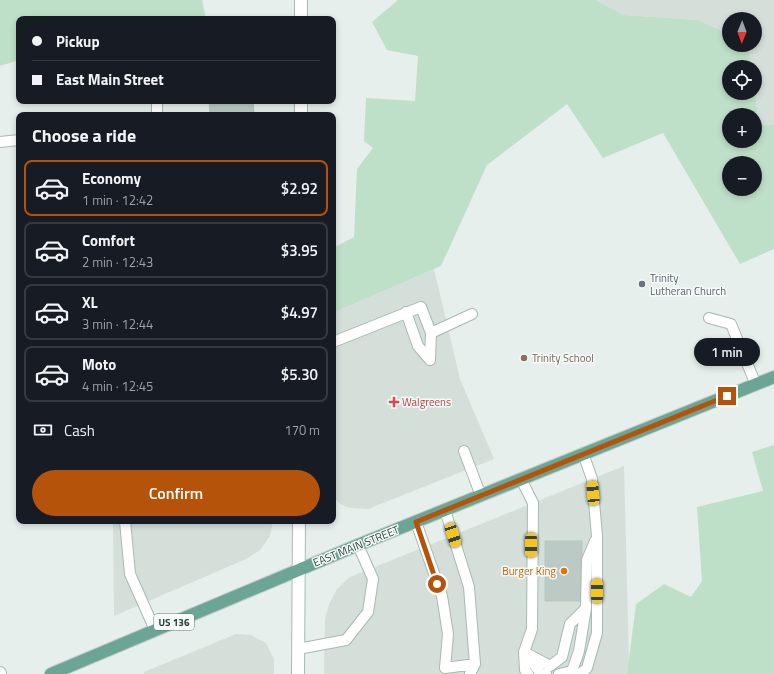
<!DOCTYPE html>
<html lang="en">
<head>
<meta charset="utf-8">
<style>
  :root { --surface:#171b24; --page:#242831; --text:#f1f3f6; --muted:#9ea1a6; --line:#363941; --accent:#b45309 }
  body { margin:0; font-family:"Titillium Web",sans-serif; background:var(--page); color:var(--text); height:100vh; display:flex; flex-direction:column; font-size:15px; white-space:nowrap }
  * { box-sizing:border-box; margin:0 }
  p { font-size:13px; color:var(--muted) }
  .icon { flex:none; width:22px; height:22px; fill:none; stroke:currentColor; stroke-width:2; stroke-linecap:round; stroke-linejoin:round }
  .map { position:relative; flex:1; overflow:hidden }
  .side { position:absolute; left:16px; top:112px; width:320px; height:412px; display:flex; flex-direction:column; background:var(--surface); border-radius:8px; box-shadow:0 2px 6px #0003 }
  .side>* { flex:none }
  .top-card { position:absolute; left:16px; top:16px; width:320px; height:88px; border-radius:8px; box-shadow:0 2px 6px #0003; display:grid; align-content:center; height:88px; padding:0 16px; background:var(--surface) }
  .needle { width:26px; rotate:181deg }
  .controls { position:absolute; left:722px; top:12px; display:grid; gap:8px }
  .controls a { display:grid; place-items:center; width:40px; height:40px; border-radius:50%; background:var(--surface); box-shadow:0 2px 6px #0003; font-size:20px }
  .end { position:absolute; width:18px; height:18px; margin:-9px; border:5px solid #b45309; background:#fff; box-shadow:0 0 0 2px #fff }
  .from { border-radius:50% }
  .bubble { position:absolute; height:28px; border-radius:14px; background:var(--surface); box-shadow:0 2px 6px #0003; font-size:13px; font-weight:600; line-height:28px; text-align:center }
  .car { position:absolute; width:12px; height:24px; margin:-12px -6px; border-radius:5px; box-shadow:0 0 3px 1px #0007; background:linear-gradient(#f5c518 24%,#345 0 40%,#f5c518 0 76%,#345 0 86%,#f5c518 0) }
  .top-card b { display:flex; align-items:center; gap:14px; height:38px; font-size:15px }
  .top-card b+b { border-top:1px solid var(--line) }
  .top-card i { width:10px; height:10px; background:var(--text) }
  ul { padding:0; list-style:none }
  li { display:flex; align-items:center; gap:12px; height:56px; margin:0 8px 6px; padding:0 8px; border:2px solid var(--line); border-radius:8px }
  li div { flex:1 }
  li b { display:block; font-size:15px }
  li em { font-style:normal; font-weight:600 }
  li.active { border-color:var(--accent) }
  li>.icon { width:36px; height:36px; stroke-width:1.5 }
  h2 { padding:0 16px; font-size:18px; line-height:48px }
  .pay { display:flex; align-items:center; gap:10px; height:44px; padding:0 16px; font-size:15px }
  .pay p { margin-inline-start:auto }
  .action { display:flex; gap:8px; margin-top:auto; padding:8px 16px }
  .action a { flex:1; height:46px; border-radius:24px; background:var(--accent); color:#fff; font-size:16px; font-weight:600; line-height:46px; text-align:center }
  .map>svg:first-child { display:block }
  .built { fill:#d4dfda }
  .green { fill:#bfe0c8; fill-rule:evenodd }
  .building { fill:#bbcac4; stroke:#b8c9c2 }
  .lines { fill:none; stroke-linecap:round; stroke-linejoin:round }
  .lane-casing { stroke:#a8b8b2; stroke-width:12 }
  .street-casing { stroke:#a8b8b2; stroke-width:14 }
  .secondary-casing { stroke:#a4bbb3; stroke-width:14 }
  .primary-casing { stroke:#c2cac8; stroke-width:14 }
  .lane { stroke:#fff; stroke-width:10 }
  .street { stroke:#fff; stroke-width:12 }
  .secondary { stroke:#fff; stroke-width:12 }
  .primary { stroke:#6aa596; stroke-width:12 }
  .route { stroke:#b45309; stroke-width:5 }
  .worship-dot { fill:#6b7280; stroke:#f7fbf9; stroke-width:1.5 }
  .education-dot { fill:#8d6e63; stroke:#f7fbf9; stroke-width:1.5 }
  .health-dot { fill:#e0444e; stroke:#f7fbf9; stroke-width:1.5 }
  .food-dot { fill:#e8710a; stroke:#f7fbf9; stroke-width:1.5 }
  .labels { text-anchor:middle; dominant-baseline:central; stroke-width:3; stroke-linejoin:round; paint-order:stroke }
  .shield { fill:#f7fbf9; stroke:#637a73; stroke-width:1 }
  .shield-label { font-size:10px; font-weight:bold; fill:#24423a }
  .worship-label { font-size:11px; fill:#5b616d; stroke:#f7fbf9; text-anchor:start }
  .education-label { font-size:11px; fill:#785e54; stroke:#f7fbf9; text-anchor:start }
  .health-label { font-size:11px; fill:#be3a42; stroke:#f7fbf9; text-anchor:start }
  .street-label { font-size:11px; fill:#24423a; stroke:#f7fbf9 }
  .food-label { font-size:11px; fill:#c56008; stroke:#f7fbf9; text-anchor:end }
</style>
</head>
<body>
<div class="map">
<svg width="774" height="674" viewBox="0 0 774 674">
  <rect width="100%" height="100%" fill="#e6efeb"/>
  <path class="built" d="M596,0h178v125l-15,-1 -4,-31v-26h-4l-3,-22h7v-26h-26v15l-31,-14 -74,-5z
    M434,269l26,110 34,80 -126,50 -18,-1 -10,-4 -7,-8v-183z
    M624,466l5,195 -2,13h-303l1,-55 4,-15 8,-15 13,-12z
    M113,521h160l-3,15 -10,14 -14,9 -132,57z
    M236,634l15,1 15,8 8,16v15h-130v-2z"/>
  <path class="green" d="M0,0h202l4,19h-187v41l-19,6z
    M398,0h198l28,15 74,5 31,14v11h19l3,22h-22v26h26l4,31 15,1v124l-34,15 -77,-131 -60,25 -36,-54 -80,61 -46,101 -108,47v-65l21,-11 3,-68 16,-21 -9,-7 2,-43 49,3 3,-45 -31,-6 -15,-28zM729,115h26v26h-26zM729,163h26v26h-26z
    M774,445v229h-147l9,-70 28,-20 27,13 11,-16 -5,-74 66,-16 -11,-39z"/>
  <path class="building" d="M209,101h44l1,12 -44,2z
    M545,541h37v60h-37z"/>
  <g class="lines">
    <defs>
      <path id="lane" d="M157,101v14
        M0,142l19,-2
        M406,312l12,34 12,14
        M709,318l22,6 25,61
        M431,333l41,-19
        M333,342l88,-35 10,26 -1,27
        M464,451l17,45
        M521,479l12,24 -1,126 -8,23 1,18 3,4
        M445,510l24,77 6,77 -5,10
        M125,521l5,53 25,56
        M416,522l26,74 6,38 -3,34 30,-4
        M298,649l48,-9 22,-28 5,-33 -15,-34
        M524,652l26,14 12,-9 8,-33 16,-16 1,-48 8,-19
        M527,655l14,19h5
        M559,674l13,-3 7,-20 7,-43
        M580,674l7,-6 10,-35v-97l-5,-57 -9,-26"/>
      <path id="street" d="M0,673v1"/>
      <path id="secondary" d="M301,0v19
        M301,101v14
        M298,674l1,-153"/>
      <path id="primary" d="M51,674l307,-129 416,-168"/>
    </defs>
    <use href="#lane" class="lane-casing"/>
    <use href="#street" class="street-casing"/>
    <use href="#secondary" class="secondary-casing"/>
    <use href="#primary" class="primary-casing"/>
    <use href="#lane" class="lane"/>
    <use href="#street" class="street"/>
    <use href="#secondary" class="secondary"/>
    <use href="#primary" class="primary"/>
  </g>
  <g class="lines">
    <path class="route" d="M437,584l-21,-62 311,-126"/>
  </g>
  <circle class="worship-dot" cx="642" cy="284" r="4"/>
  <circle class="education-dot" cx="524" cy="358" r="4"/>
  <path class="health-dot" d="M392 396h4v4h4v4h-4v4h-4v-4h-4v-4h4z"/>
  <circle class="food-dot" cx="564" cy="571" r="4"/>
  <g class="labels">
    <rect class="shield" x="154" y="614" width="40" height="16" rx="3"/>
    <g class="shield-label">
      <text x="174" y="622">US 136</text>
    </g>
    <g class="worship-label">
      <text x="650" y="278">Trinity<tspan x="650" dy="13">Lutheran Church</tspan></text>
    </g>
    <g class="education-label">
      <text x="532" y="358">Trinity School</text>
    </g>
    <g class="health-label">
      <text x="402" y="402">Walgreens</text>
    </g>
    <g class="street-label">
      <text transform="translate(356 546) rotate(-22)">EAST MAIN STREET</text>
    </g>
    <g class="food-label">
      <text x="556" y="571">Burger King</text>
    </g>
  </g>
</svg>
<div class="controls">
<a><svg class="needle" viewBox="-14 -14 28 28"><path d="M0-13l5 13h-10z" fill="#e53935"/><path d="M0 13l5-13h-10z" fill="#9ea1a6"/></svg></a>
<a><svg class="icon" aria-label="locate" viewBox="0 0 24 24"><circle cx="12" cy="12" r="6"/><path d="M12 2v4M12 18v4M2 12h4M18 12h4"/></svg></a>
<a>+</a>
<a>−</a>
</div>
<i class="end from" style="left:437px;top:584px"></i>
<i class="end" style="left:727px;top:396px"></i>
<div class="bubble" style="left:694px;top:338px;width:66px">1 min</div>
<i class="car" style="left:593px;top:493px;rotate:355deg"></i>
<i class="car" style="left:453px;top:535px;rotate:162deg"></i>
<i class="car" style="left:531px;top:545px;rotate:180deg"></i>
<i class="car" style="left:597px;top:591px;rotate:0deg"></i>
<div class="top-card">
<b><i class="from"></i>Pickup</b>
<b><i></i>East Main Street</b>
</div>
<section class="side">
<h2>Choose a ride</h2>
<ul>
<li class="active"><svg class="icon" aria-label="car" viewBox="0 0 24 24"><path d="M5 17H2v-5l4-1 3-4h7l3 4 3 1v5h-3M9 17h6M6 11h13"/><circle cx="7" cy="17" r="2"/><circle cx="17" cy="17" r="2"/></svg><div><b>Economy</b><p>1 min · 12:42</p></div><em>$2.92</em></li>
<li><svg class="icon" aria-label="car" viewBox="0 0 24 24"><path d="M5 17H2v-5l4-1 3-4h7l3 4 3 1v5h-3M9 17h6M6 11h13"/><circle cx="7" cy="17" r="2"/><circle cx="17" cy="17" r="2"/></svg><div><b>Comfort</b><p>2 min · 12:43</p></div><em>$3.95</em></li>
<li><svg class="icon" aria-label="car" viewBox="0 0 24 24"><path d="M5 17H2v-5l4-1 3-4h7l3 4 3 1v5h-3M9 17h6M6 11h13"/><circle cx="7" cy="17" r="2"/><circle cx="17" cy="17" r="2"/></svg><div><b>XL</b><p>3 min · 12:44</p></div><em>$4.97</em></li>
<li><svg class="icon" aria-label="car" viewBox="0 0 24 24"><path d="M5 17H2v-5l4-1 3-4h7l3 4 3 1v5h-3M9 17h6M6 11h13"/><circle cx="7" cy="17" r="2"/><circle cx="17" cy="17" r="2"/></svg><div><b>Moto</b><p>4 min · 12:45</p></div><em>$5.30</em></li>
</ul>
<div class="pay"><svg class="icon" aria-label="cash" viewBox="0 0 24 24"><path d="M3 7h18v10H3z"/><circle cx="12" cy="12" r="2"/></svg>Cash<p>170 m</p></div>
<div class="action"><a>Confirm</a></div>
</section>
</div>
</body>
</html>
